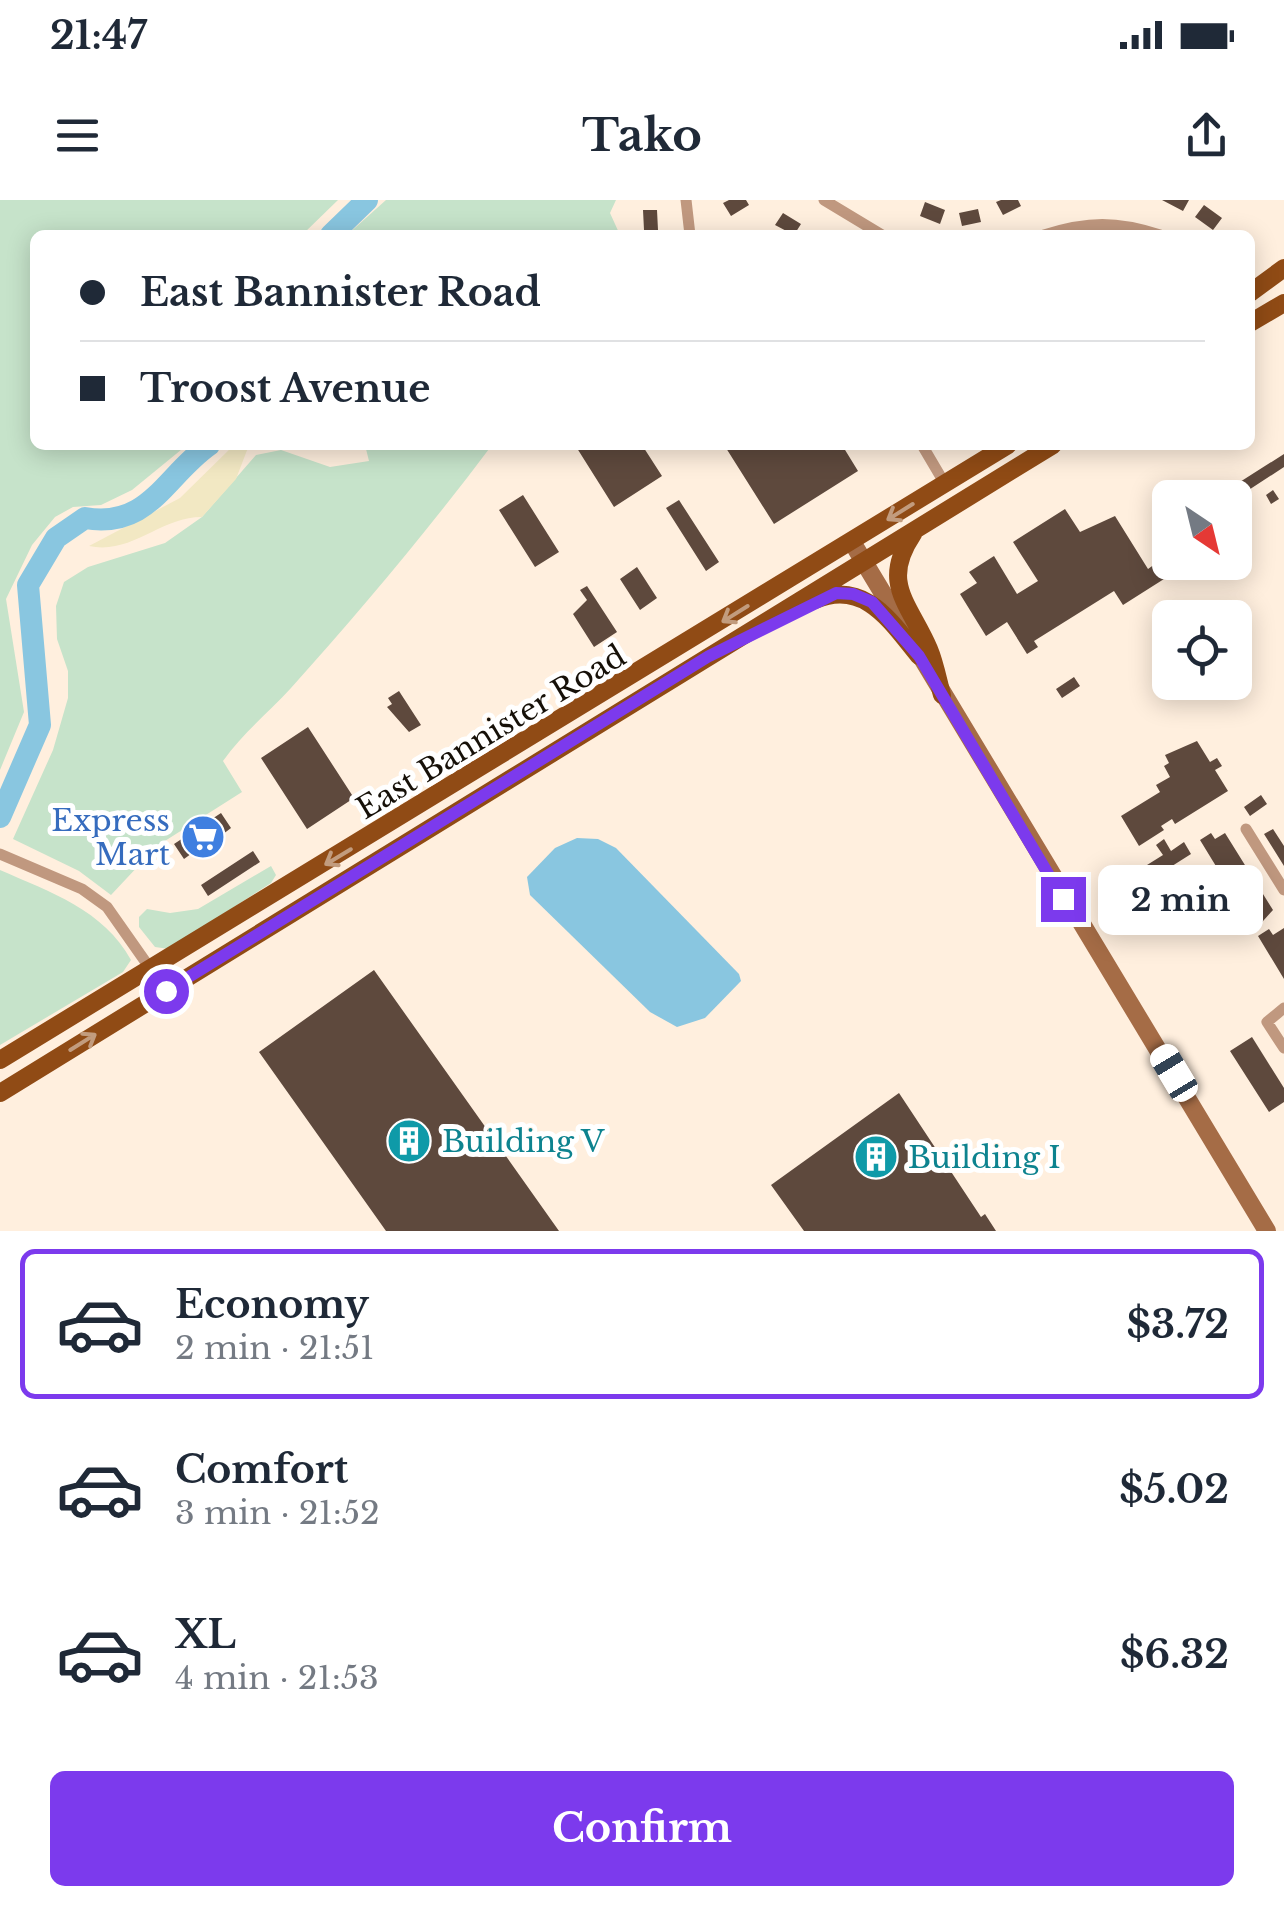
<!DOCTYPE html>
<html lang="en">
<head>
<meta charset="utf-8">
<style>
  :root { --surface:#fff; --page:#f2f2f3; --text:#1f2937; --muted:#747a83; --line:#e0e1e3; --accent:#7c3aed }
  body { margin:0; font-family:"Libre Baskerville",serif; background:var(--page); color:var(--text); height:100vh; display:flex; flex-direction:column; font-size:38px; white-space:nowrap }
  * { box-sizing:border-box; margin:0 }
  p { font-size:32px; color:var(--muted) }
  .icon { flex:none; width:55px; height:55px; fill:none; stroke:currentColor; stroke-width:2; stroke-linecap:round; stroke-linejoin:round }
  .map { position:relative; height:1031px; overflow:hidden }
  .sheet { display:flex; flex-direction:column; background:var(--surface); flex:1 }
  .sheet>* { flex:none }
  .top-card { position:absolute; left:30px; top:30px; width:1225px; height:220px; border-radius:15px; box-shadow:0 5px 25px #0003; display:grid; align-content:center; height:220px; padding:0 50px; background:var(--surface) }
  .needle { width:65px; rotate:145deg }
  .tools { position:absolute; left:1152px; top:280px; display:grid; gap:20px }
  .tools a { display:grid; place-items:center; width:100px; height:100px; border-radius:15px; background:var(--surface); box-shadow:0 5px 25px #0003; font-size:50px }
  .end { position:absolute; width:45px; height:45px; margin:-22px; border:12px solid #7c3aed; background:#fff; box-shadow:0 0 0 5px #fff }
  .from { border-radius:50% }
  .bubble { position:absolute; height:70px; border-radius:15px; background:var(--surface); box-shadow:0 5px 25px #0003; font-size:32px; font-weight:700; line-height:70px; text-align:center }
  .car { position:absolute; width:30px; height:60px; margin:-30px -15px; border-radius:12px; box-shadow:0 0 8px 2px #0007; background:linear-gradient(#fff 24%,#345 0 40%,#fff 0 76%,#345 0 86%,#fff 0) }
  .top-card b { display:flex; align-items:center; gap:35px; height:95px; font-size:38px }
  .top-card b+b { border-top:2px solid var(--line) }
  .top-card i { width:25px; height:25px; background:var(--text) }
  ul { padding:18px 0 0; list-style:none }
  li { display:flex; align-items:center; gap:30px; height:150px; margin:0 20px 15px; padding:0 30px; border:5px solid transparent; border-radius:15px }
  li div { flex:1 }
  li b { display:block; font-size:38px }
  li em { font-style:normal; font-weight:700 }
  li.on { border-color:var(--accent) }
  li>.icon { width:90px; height:90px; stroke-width:1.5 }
  .cta { display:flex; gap:20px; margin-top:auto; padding:20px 50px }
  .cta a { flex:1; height:115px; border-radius:15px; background:var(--accent); color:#fff; font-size:40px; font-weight:700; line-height:115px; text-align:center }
  .status { display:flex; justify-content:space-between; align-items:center; height:70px; padding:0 50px; background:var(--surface); direction:ltr }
  .status svg { height:28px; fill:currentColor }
  header { display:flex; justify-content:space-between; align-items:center; height:130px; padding:0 50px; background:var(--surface); font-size:45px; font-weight:700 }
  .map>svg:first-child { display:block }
  .green { fill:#c6e3ca }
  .sand { fill:#f2e8c3 }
  .water { fill:#89c6e0 }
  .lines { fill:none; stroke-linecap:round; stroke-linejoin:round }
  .river { stroke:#89c6e0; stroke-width:22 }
  .building { fill:#5e493d }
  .minor { stroke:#c0987f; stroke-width:11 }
  .secondary { stroke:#a56c46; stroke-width:18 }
  .primary { stroke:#904b15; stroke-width:18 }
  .oneway { stroke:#c29c7e }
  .route { stroke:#7c3aed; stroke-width:12 }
  .labels { text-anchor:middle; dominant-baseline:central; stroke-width:10; stroke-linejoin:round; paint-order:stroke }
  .street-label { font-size:30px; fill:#161008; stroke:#fff }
  .shop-label { font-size:30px; fill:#366cbe; stroke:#fff; text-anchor:end }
  .culture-label { font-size:30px; fill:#0d838f; stroke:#fff; text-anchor:start }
</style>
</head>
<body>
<div class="status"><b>21:47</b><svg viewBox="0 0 49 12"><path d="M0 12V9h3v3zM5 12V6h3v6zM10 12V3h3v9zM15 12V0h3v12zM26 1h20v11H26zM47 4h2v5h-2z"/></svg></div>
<header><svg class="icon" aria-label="menu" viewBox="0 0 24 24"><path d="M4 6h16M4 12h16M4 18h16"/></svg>Tako<svg class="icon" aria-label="share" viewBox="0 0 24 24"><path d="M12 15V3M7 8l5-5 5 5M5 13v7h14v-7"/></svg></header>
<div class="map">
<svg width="1284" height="1031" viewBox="0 0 1284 1031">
  <rect width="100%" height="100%" fill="#ffefde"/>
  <path class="green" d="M0,0h338l-36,35h-267v210h152l-55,45 -31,15 -28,2 -18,10 -23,28 -26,54 18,113 -24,58z
    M386,0h230l-6,13 10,22h-273z
    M365,245h127c-63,84 -131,165 -201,243 -23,25 -48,45 -68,73l19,31 -85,54 -46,49 -32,-24 -66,-32 40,-89 15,-52v-27l-11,-32 -1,-33 8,-24 24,-15 77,-24 37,-26 54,-62 25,-5 49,17 39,-6z
    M271,666l5,9 -5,8 -102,66 -14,-2 -16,-20v-10l8,-8 23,4 28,-4z
    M0,670c50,22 104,40 131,90l-8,12 -123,73z"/>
  <path class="sand" d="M234,245h15l-13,34 -34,38c-42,0 -70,38 -113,29l91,-48z"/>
  <path class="water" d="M577,638l21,1 18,9 123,126 2,7 -36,37 -28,9 -27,-15 -120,-117 -3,-18 28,-29z"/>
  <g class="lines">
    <path class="river" d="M331,35l36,-35
      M0,617l40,-92 -12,-140 28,-47 29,-20c64,11 80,-42 124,-73"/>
  </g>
  <path class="building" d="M729,0h17l3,5 -18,11 -8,-13z
    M1001,0h17l3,6 -18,9 -7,-13z
    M1162,0h27l-6,11z
    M925,2l20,8 -5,14 -20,-8z
    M1204,5l18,13 -9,12 -18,-13z
    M978,9l3,13 -19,4 -3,-13z
    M643,10h14l1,20h-14z
    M783,13l18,11 -7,11 -19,-10z
    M575,245h67l20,31 -48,31z
    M731,245h111l16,26 -84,53 -48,-76z
    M1284,254v13l-46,30 -6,-10z
    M1273,290l6,9 -8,5 -5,-9z
    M523,295l36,57 -24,15 -36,-57z
    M679,300l40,62 -13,9 -40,-63z
    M1065,309l15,23 35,-16 33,53 7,-5 9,15 -41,26 -9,-14 -80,50 4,6 -11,7 -20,-32 -21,14 -26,-42 17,-11 -8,-11 25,-16 23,38 21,-13 -25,-39z
    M637,367l20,31 -17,12 -20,-31z
    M587,386l30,46 -23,15 -21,-33 14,-14 -7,-10z
    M1074,477l6,9 -18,12 -6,-9z
    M399,491l22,34 -12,7 -22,-25 5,-3 -4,-6z
    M308,527l46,71 -47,31 -46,-71z
    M1197,541l13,21 7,-4 5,8 -7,4 13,21 -53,33 -3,-5 -11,7 3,4 -25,16 -18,-30 39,-24 -4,-7 14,-8 -6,-11 5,-3 -4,-8z
    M1261,595l6,9 -17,12 -6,-9z
    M221,613l10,15 -34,26 -2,-3 -11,8 -10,-15z
    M1273,629l11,17v20l-20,-32z
    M1211,633l4,6 10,-6 48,77 -18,20 -55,-90z
    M1164,639l7,12 13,-9 7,12 -52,33 -8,-12 32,-20 -7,-10z
    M253,651l7,11 -52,34 -7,-11z
    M1284,728v51l-26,-43 11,-7 4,6z
    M374,770l185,261h-173l-127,-179z
    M1252,837l32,51v14l-15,10 -39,-61z
    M899,893l82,124 4,-3 11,17h-192l-33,-46z"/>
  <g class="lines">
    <path class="minor" d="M686,0l4,35
      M824,0l58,35
      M1044,35c44,-14 73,-14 116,0
      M922,245l23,39
      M1246,629l38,61
      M0,654l82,35 25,18 59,84
      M1284,808l-17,14 17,26"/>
    <path class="secondary" d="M852,342l415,689"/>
    <path class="primary" d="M1250,93l34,-25
      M1250,123l34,-20
      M913,334c-33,49 -4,69 16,115 6,14 9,31 13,46
      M815,400c50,-21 76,22 104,56
      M0,860l1008,-615
      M0,893l1053,-648"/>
  </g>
  <defs><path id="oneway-shaft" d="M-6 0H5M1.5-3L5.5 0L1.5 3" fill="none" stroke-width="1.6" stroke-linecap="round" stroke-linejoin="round" transform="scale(2.5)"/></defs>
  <g class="oneway">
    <use href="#oneway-shaft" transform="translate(900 312) rotate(148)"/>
    <use href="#oneway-shaft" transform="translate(735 414) rotate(148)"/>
    <use href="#oneway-shaft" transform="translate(338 657) rotate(149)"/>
    <use href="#oneway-shaft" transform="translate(83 842) rotate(-32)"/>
  </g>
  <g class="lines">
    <path class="route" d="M166,791l543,-335 127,-63 17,1 19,8 47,54 144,243"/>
  </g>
  <defs>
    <symbol id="supermarket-disc" viewBox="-11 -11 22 22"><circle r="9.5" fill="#3f7fe0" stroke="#fff"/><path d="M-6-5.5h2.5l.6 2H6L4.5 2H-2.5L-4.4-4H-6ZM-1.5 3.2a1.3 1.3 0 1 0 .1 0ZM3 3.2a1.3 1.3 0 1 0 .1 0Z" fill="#fff"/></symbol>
    <symbol id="building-disc" viewBox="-11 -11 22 22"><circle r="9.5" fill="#0f9aa8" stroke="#fff"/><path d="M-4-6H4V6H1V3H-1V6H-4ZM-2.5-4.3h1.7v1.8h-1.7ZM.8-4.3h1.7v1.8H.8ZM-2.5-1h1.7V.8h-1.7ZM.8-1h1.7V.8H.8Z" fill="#fff"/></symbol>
  </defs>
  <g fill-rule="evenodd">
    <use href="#supermarket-disc" x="178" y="612" width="50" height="50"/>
    <use href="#building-disc" x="384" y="916" width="50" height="50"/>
    <use href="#building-disc" x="851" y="932" width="50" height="50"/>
  </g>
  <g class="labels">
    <g class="street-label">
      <text transform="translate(491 532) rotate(-31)">East Bannister Road</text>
    </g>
    <g class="shop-label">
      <text x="170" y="620">Express<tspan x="170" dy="34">Mart</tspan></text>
    </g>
    <g class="culture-label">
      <text x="442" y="941">Building V</text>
      <text x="908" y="957">Building I</text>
    </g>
  </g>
</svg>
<div class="tools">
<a><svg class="needle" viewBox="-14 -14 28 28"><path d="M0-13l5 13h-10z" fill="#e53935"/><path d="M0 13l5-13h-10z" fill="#747a83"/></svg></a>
<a><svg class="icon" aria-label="locate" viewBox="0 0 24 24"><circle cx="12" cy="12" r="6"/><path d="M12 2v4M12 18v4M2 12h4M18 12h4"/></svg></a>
</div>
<i class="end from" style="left:166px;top:791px"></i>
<i class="end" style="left:1063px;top:699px"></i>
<div class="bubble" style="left:1098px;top:665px;width:165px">2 min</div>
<i class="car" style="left:1174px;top:873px;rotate:329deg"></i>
<div class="top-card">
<b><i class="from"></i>East Bannister Road</b>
<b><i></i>Troost Avenue</b>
</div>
</div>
<section class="sheet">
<ul>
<li class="on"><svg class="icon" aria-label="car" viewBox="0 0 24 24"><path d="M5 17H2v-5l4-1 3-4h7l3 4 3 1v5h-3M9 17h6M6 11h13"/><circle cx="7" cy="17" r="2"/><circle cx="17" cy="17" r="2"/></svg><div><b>Economy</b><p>2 min · 21:51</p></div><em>$3.72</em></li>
<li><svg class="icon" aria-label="car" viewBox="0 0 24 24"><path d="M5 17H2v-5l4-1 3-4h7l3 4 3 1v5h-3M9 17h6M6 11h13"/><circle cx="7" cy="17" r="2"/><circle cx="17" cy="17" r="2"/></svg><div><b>Comfort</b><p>3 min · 21:52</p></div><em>$5.02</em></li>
<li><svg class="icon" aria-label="car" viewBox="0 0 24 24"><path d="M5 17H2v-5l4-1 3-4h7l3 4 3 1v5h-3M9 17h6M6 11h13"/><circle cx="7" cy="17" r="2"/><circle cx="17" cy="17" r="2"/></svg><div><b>XL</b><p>4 min · 21:53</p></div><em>$6.32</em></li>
</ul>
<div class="cta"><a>Confirm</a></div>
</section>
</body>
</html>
